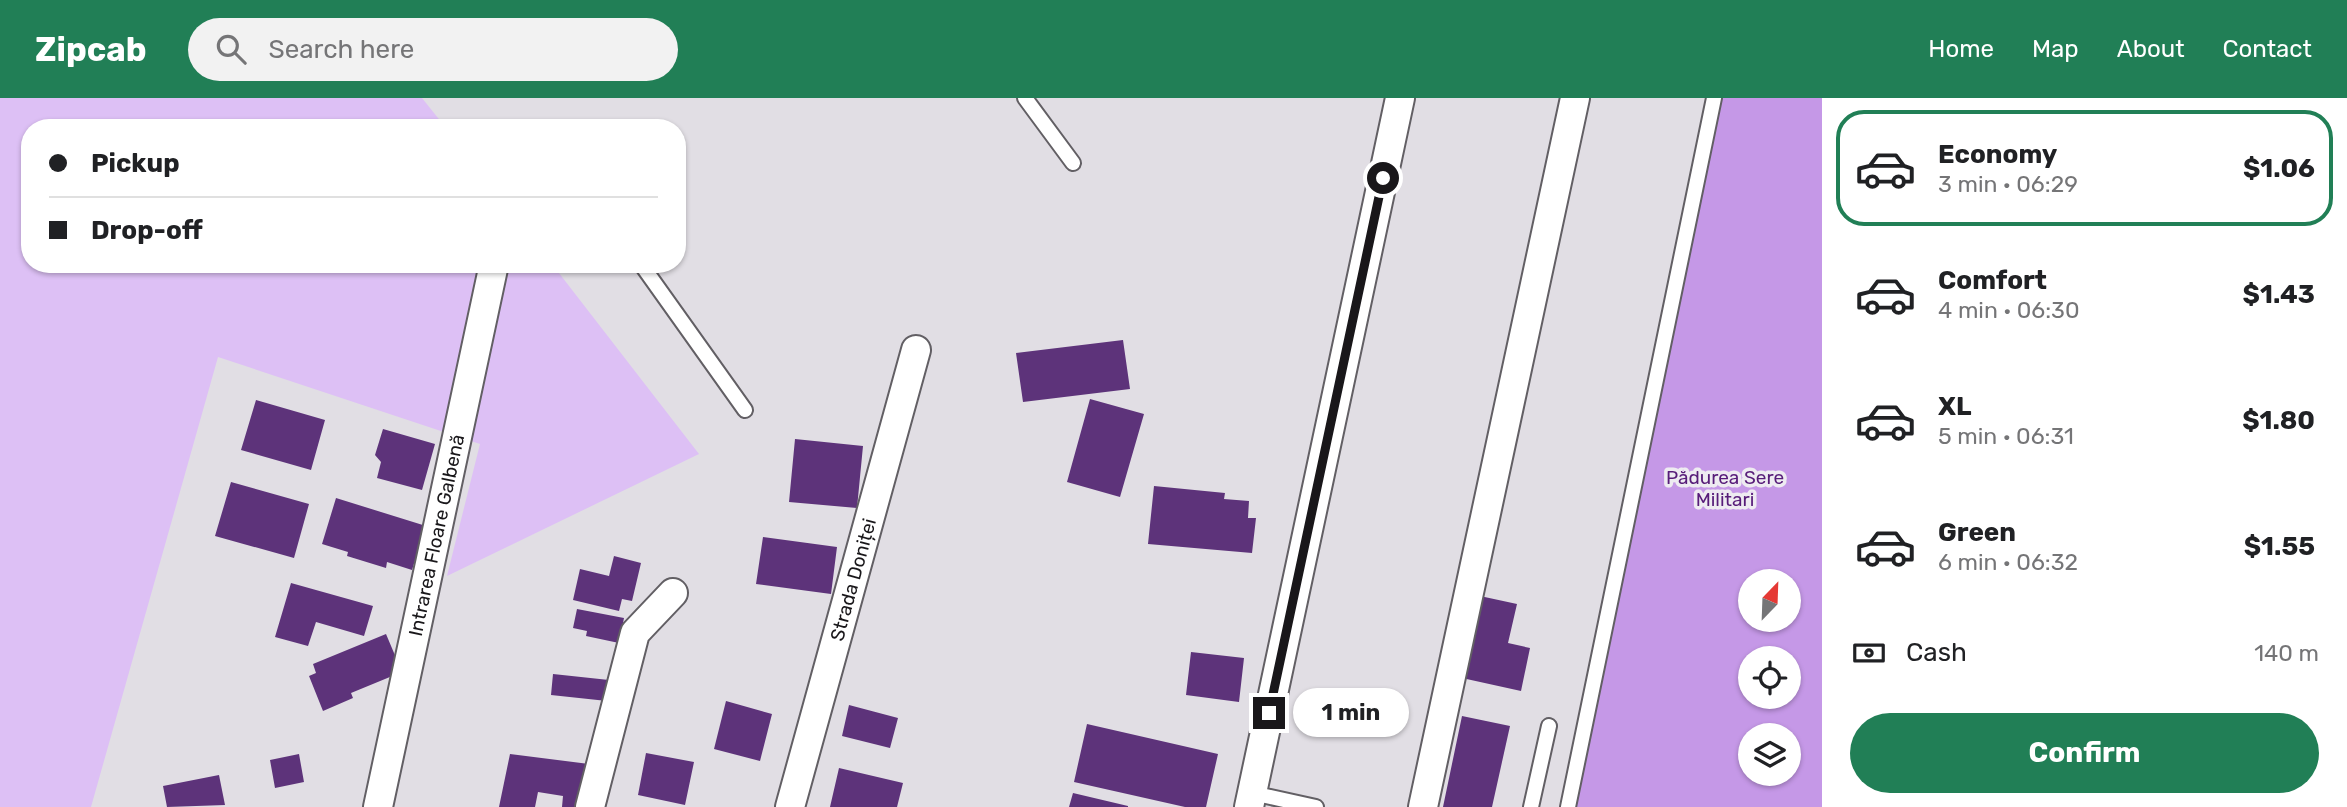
<!DOCTYPE html>
<html lang="en">
<head>
<meta charset="utf-8">
<style>
  :root { --surface:#fff; --page:#f2f2f2; --text:#202124; --muted:#757577; --line:#e0e0e0; --accent:#217f56 }
  body { margin:0; font-family:Rubik,sans-serif; background:var(--page); color:var(--text); height:100vh; display:flex; flex-direction:column; font-size:26px; white-space:nowrap }
  * { box-sizing:border-box; margin:0 }
  p { font-size:23px; color:var(--muted) }
  .icon { flex:none; width:38px; height:38px; fill:none; stroke:currentColor; stroke-width:2; stroke-linecap:round; stroke-linejoin:round }
  .map { position:relative; flex:1; overflow:hidden }
  .sheet { display:flex; flex-direction:column; background:var(--surface); width:525px }
  .sheet>* { flex:none }
  .guide { position:absolute; left:21px; top:21px; width:665px; height:154px; border-radius:28px; box-shadow:0 2px 5px #0004; display:grid; align-content:center; height:154px; padding:0 28px; background:var(--surface) }
  .needle { width:46px; rotate:23deg }
  .buttons { position:absolute; left:1738px; top:471px; display:grid; gap:14px }
  .buttons a { display:grid; place-items:center; width:63px; height:63px; border-radius:50%; background:var(--surface); box-shadow:0 2px 5px #0004; font-size:35px }
  .end { position:absolute; width:32px; height:32px; margin:-16px; border:9px solid #19171a; background:#fff; box-shadow:0 0 0 4px #fff }
  .from { border-radius:50% }
  .bubble { position:absolute; height:49px; border-radius:24px; background:var(--surface); box-shadow:0 2px 5px #0004; font-size:23px; font-weight:700; line-height:49px; text-align:center }
  .guide b { display:flex; align-items:center; gap:24px; height:66px; font-size:26px }
  .guide b+b { border-top:2px solid var(--line) }
  .guide i { width:18px; height:18px; background:var(--text) }
  ul { padding:12px 0 0; list-style:none }
  li { display:flex; align-items:center; gap:21px; height:116px; margin:0 14px 10px; padding:0 14px; border:4px solid transparent; border-radius:28px }
  li div { flex:1 }
  li b { display:block; font-size:26px }
  li em { font-style:normal; font-weight:700 }
  li.selected { border-color:var(--accent) }
  li>.icon { width:63px; height:63px; stroke-width:1.5 }
  .pay { display:flex; align-items:center; gap:18px; height:77px; padding:0 28px; font-size:26px }
  .pay p { margin-inline-start:auto }
  .button { display:flex; gap:14px; margin-top:auto; padding:14px 28px }
  .button a { flex:1; height:80px; border-radius:42px; background:var(--accent); color:#fff; font-size:28px; font-weight:700; line-height:80px; text-align:center }
  header { display:flex; align-items:center; gap:42px; box-sizing:border-box; height:98px; padding:0 35px; background:var(--accent); color:#fff }
  header strong { font-size:33px }
  nav { display:flex; gap:38px; margin-inline-start:auto; font-size:24px }
  .search { width:490px; height:63px; background:var(--page); display:flex; align-items:center; gap:18px; box-sizing:border-box; padding:0 24px; border-radius:38px; color:var(--muted); font-size:26px }
  main { display:flex; flex:1; min-height:0 }
  .map>svg:first-child { display:block }
  .green { fill:#ddc0f5 }
  .forest { fill:#c598e7; fill-rule:evenodd }
  .building { fill:#5d337a }
  .lines { fill:none; stroke-linecap:round; stroke-linejoin:round }
  .lane-casing { stroke:#625f64; stroke-width:18 }
  .street-casing { stroke:#625f64; stroke-width:32 }
  .lane { stroke:#fff; stroke-width:14 }
  .street { stroke:#fff; stroke-width:28 }
  .route { stroke:#19171a; stroke-width:9 }
  .labels { text-anchor:middle; dominant-baseline:central; stroke-width:7; stroke-linejoin:round; paint-order:stroke }
  .park-label { font-size:19px; fill:#571c79; stroke:#eeebf1 }
  .street-label { font-size:19px; fill:#19171a; stroke:#eeebf1 }
</style>
</head>
<body>
<header>
<strong>Zipcab</strong>
<div class="search"><svg class="icon" aria-label="search" viewBox="0 0 24 24"><circle cx="10" cy="10" r="6"/><path d="M15 15l6 6"/></svg>Search here</div>
<nav><a>Home</a><a>Map</a><a>About</a><a>Contact</a></nav>
</header>
<main>
<div class="map">
<svg width="1822" height="709" viewBox="0 0 1822 709">
  <rect width="100%" height="100%" fill="#e1dee4"/>
  <path class="green" d="M0,0h422l24,30h-416v136h522l147,190 -252,122 33,-132 -262,-87 -127,450h-91z"/>
  <path class="forest" d="M1707,0h115v709h-261zM1750,483h38v39h-38zM1750,560h38v38h-38zM1750,637h38v39h-38z"/>
  <path class="building" d="M1123,242l7,49 -107,13 -7,-49z
    M1090,301l54,15 -24,83 -53,-15z
    M256,302l69,20 -14,50 -70,-20z
    M383,331l52,15 -13,46 -45,-12 4,-16 -6,-7z
    M795,341l68,7 -6,62 -68,-6z
    M231,384l78,22 -15,54 -79,-22z
    M1154,388l71,7 -1,6 25,2 -1,17h8l-4,35 -104,-9z
    M336,400l90,28 -14,44 -25,-8 -1,6 -39,-12 1,-4 -26,-8z
    M763,439l74,10 -6,47 -75,-10z
    M614,458l27,7 -9,38 -10,-2 -3,12 -46,-11 7,-31 29,7z
    M291,485l82,23 -9,30 -48,-14 -8,24 -33,-9z
    M1480,498l37,8 -9,39 22,5 -9,43 -59,-13z
    M577,511l47,9 -5,25 -33,-7 1,-5 -14,-3z
    M386,536l16,38 -51,21 2,5 -30,13 -14,-35 7,-3 -3,-9z
    M1191,554l53,6 -5,44 -53,-7z
    M553,576l56,6 -2,21 -56,-6z
    M726,603l46,13 -12,47 -46,-12z
    M849,607l49,13 -8,30 -48,-12z
    M1462,618l48,10 -18,81h-49z
    M1087,626l131,30 -12,53h-21l-111,-25z
    M646,655l48,9 -9,43 -47,-10z
    M299,656l5,28 -29,6 -5,-28z
    M510,656l79,10 -6,43h-21l1,-11 -25,-4 -3,15h-36z
    M839,670l64,15 -6,24h-67z
    M219,677l6,30 -58,2 -4,-21z
    M1073,695l55,13v1h-59z"/>
  <g class="lines">
    <defs>
      <path id="lane" d="M1025,0l48,65
        M641,166l104,146
        M1252,695l64,14
        M1531,709l18,-81
        M1568,709l146,-709"/>
      <g id="street">
        <path id="s1" d="M378,709l116,-543"/>
        <path d="M590,709l45,-174 38,-40"/>
        <path id="s2" d="M790,709l126,-457"/>
        <path d="M1249,709l151,-709"/>
        <path d="M1423,709l152,-709"/>
      </g>
    </defs>
    <use href="#lane" class="lane-casing"/>
    <use href="#street" class="street-casing"/>
    <use href="#lane" class="lane"/>
    <use href="#street" class="street"/>
  </g>
  <g class="lines">
    <path class="route" d="M1269,615l114,-535"/>
  </g>
  <g class="labels">
    <g class="park-label">
      <text x="1725" y="379">Pădurea Sere<tspan x="1725" dy="22">Militari</tspan></text>
    </g>
    <g class="street-label">
      <text stroke="none"><textPath href="#s1" startOffset="278">Intrarea Floare Galbenă</textPath></text>
      <text stroke="none"><textPath href="#s2" startOffset="236">Strada Doniței</textPath></text>
    </g>
  </g>
</svg>
<div class="buttons">
<a><svg class="needle" viewBox="-14 -14 28 28"><path d="M0-13l5 13h-10z" fill="#e53935"/><path d="M0 13l5-13h-10z" fill="#757577"/></svg></a>
<a><svg class="icon" aria-label="locate" viewBox="0 0 24 24"><circle cx="12" cy="12" r="6"/><path d="M12 2v4M12 18v4M2 12h4M18 12h4"/></svg></a>
<a><svg class="icon" aria-label="layers" viewBox="0 0 24 24"><path d="M12 4l9 5-9 5-9-5zM3 14l9 5 9-5"/></svg></a>
</div>
<i class="end from" style="left:1383px;top:80px"></i>
<i class="end" style="left:1269px;top:615px"></i>
<div class="bubble" style="left:1293px;top:590px;width:116px">1 min</div>
<div class="guide">
<b><i class="from"></i>Pickup</b>
<b><i></i>Drop-off</b>
</div>
</div>
<section class="sheet">
<ul>
<li class="selected"><svg class="icon" aria-label="car" viewBox="0 0 24 24"><path d="M5 17H2v-5l4-1 3-4h7l3 4 3 1v5h-3M9 17h6M6 11h13"/><circle cx="7" cy="17" r="2"/><circle cx="17" cy="17" r="2"/></svg><div><b>Economy</b><p>3 min · 06:29</p></div><em>$1.06</em></li>
<li><svg class="icon" aria-label="car" viewBox="0 0 24 24"><path d="M5 17H2v-5l4-1 3-4h7l3 4 3 1v5h-3M9 17h6M6 11h13"/><circle cx="7" cy="17" r="2"/><circle cx="17" cy="17" r="2"/></svg><div><b>Comfort</b><p>4 min · 06:30</p></div><em>$1.43</em></li>
<li><svg class="icon" aria-label="car" viewBox="0 0 24 24"><path d="M5 17H2v-5l4-1 3-4h7l3 4 3 1v5h-3M9 17h6M6 11h13"/><circle cx="7" cy="17" r="2"/><circle cx="17" cy="17" r="2"/></svg><div><b>XL</b><p>5 min · 06:31</p></div><em>$1.80</em></li>
<li><svg class="icon" aria-label="car" viewBox="0 0 24 24"><path d="M5 17H2v-5l4-1 3-4h7l3 4 3 1v5h-3M9 17h6M6 11h13"/><circle cx="7" cy="17" r="2"/><circle cx="17" cy="17" r="2"/></svg><div><b>Green</b><p>6 min · 06:32</p></div><em>$1.55</em></li>
</ul>
<div class="pay"><svg class="icon" aria-label="cash" viewBox="0 0 24 24"><path d="M3 7h18v10H3z"/><circle cx="12" cy="12" r="2"/></svg>Cash<p>140 m</p></div>
<div class="button"><a>Confirm</a></div>
</section>
</main>
</body>
</html>
